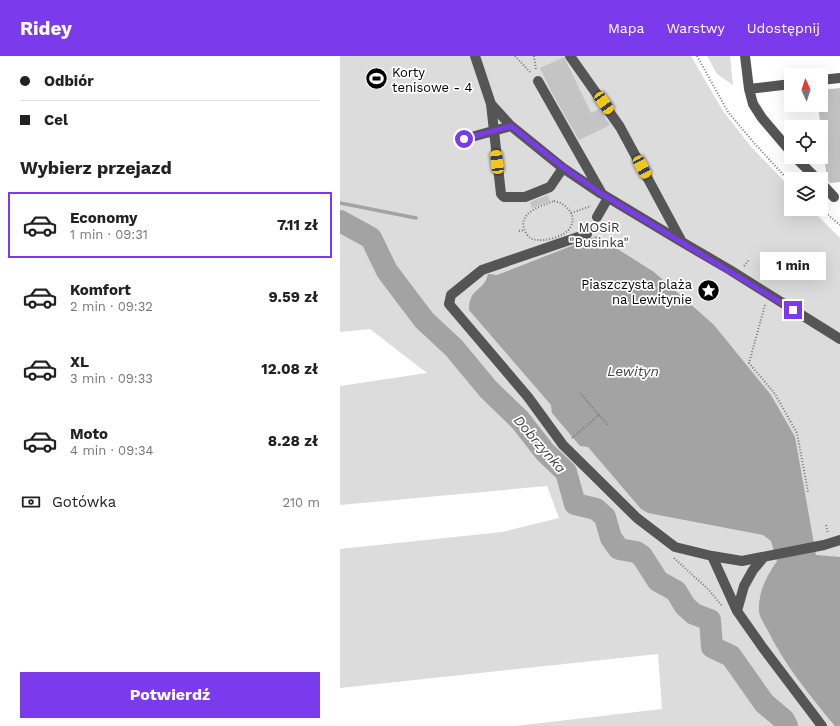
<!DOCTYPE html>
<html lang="pl">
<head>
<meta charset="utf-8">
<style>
  :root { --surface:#fff; --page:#f6f6f6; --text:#222; --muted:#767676; --line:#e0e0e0; --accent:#7c3aed }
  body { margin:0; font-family:"Work Sans",sans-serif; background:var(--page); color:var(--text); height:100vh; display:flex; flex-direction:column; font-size:15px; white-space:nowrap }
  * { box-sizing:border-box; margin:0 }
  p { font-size:13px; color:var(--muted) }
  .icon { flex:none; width:22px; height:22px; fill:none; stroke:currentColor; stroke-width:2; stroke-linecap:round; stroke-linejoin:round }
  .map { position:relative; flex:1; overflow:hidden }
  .panel { display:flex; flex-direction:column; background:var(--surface); width:340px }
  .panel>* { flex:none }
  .top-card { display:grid; align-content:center; height:88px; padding:0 20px; background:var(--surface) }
  .needle { width:26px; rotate:357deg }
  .fabs { position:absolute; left:444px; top:12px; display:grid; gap:8px }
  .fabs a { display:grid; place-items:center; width:44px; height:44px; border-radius:0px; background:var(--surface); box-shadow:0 4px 16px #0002; font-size:20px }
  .end { position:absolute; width:18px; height:18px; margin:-9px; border:5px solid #7c3aed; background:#fff; box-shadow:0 0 0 2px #fff }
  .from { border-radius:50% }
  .bubble { position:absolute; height:28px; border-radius:0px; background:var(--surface); box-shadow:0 4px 16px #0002; font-size:13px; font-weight:700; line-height:28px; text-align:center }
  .car { position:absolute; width:12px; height:24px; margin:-12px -6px; border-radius:5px; box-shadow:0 0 3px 1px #0007; background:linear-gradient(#f5c518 24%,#345 0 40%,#f5c518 0 76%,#345 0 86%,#f5c518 0) }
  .top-card b { display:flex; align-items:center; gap:14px; height:38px; font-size:15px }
  .top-card b+b { border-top:1px solid var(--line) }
  .top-card i { width:10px; height:10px; background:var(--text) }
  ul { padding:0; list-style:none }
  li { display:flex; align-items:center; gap:12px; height:66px; margin:0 8px 6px; padding:0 12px; border:2px solid transparent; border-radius:0px }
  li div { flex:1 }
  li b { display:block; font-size:15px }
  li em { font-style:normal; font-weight:700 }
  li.selected { border-color:var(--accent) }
  li>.icon { width:36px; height:36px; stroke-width:1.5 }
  h2 { padding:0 20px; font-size:18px; line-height:48px }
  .pay { display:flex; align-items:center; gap:10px; height:44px; padding:0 20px; font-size:15px }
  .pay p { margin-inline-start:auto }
  .cta { display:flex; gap:8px; margin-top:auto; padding:8px 20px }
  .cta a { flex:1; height:46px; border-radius:0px; background:var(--accent); color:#fff; font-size:16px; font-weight:700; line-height:46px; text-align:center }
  header { display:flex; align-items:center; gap:24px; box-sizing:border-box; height:56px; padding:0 20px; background:var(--accent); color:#fff }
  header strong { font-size:19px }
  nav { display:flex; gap:22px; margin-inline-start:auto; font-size:14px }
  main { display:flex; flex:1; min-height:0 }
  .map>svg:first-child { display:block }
  .green { fill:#dcdcdc }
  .water { fill:#a3a3a3 }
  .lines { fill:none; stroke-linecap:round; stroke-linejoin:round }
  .stream { stroke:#a3a3a3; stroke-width:3.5 }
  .river { stroke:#a3a3a3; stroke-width:22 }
  .building { fill:#c4c4c4 }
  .path { stroke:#777; stroke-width:2; stroke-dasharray:1 2; stroke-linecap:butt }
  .minor { stroke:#555; stroke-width:10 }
  .route { stroke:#7c3aed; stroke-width:5 }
  .labels { text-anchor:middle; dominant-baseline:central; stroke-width:3.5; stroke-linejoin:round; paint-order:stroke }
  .poi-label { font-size:13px; fill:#000; stroke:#fff; text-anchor:start }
  .park-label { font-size:13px; fill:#333; stroke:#fff }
  .water-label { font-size:14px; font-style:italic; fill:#444; stroke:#fff }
</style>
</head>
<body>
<header>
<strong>Ridey</strong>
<nav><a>Mapa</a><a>Warstwy</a><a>Udostępnij</a></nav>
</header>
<main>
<section class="panel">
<div class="top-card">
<b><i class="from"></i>Odbiór</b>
<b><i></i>Cel</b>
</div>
<h2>Wybierz przejazd</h2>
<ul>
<li class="selected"><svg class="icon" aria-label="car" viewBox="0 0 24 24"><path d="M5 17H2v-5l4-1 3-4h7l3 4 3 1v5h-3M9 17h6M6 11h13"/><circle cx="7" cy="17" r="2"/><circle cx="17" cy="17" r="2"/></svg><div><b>Economy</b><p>1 min · 09:31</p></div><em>7.11 zł</em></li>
<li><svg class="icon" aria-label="car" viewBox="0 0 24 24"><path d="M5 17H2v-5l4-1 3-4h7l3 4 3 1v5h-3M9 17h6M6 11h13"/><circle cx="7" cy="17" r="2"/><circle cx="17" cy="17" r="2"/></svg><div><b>Komfort</b><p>2 min · 09:32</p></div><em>9.59 zł</em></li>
<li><svg class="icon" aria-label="car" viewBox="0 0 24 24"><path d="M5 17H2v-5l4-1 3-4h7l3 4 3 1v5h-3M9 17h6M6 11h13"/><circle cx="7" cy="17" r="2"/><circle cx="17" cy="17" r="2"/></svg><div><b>XL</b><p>3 min · 09:33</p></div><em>12.08 zł</em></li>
<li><svg class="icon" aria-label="car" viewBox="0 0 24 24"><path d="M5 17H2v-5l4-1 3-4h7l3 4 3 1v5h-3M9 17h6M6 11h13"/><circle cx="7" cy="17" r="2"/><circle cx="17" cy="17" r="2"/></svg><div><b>Moto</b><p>4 min · 09:34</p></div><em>8.28 zł</em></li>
</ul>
<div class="pay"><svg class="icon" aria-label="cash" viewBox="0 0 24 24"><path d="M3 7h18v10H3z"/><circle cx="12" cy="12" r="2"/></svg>Gotówka<p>210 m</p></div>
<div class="cta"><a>Potwierdź</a></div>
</section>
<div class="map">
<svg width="500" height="670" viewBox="0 0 500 670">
  <rect width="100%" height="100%" fill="#fff"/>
  <path class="green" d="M0,0h351l32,55 29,37 39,40v21h20l29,29v488h-325l147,-17 -4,-55 -318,34v-139l162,-17 57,-14 -12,-32 -207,19v-119l87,-13 -57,-44 -30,3z
    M367,0h23l3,29 -16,-11z"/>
  <path class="water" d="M257,180l57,36 60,53 57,70 24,42 21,118 24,2v169h-5c-25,-30 -51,-62 -68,-97 -3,-5 -7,-12 -8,-17 -1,-20 7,-35 18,-51l-6,-20 -8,-6 -115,-22 -7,-4 -53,-62 -8,-1 -28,-33 -1,-8 -82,-95c0,-23 15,-18 19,-36l9,1z"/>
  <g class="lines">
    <path class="stream" d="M0,147l76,15"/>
    <path class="river" d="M0,165l31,17 16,33 37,49 30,28 34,41 32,31 25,32 21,20 9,32 21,5 9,8 6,21 8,11 17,3 6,4 16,25 18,10 9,15 9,8 16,6 2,27 19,9 33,47 20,17 3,6"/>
  </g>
  <path class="building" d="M224,1l27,56 8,-4 11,16 -31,15 -27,-47 -12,-25z
    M500,32v94l-10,1 -3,-3 -9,-75h3v-15z
    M208,139l2,6 -18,7 -2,-6z"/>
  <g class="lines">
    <path class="path" d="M175,0l16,17
      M194,0l2,14
      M357,0l31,56 27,32 36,39
      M214,145c12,2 24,15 16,27 -5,8 -23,13 -32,12 -5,0 -9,-2 -12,-7 -11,-20 15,-27 28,-32z
      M481,153l19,16
      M231,157l20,-7
      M179,175l5,-1
      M404,210l5,-6
      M425,249l-16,58 26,31 22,39 11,59
      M259,359l10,11
      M232,382l27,-23 -19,-22
      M486,469l2,8
      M334,502l35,32 13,16"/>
    <path class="minor" d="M135,0l16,48 10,90 3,3h21l25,-10 13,-19 -52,-42 -20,-22
      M230,0l50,71 62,115 48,28 110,69
      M405,0l4,33 42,-5
      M481,24l19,-2
      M198,25l64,113 80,48
      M409,33l4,15 9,14 29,34
      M124,83l47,-13
      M455,101l22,22
      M223,112l37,25
      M481,127l13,14
      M257,161l11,-19
      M247,178l-105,36 -31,25 -2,9 79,93 35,48 74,73 38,29 37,9 25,55 26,37 59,78
      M372,500l30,5 82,-16 16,-5
      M397,555l7,-25 9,-16 11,-13"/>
  </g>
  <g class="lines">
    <path class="route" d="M124,83l47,-13 53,42 38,26 191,116"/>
  </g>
  <defs>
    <symbol id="stadium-disc" viewBox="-11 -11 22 22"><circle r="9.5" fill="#000" stroke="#fff"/><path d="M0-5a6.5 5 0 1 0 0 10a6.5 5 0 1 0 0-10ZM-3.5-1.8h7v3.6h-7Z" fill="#fff"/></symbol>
    <symbol id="sight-disc" viewBox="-11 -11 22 22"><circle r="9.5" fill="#000" stroke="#fff"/><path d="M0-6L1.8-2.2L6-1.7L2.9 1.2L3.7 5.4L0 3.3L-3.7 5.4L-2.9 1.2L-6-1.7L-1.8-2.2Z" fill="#fff"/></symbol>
  </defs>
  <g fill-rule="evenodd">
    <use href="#stadium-disc" x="24" y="10" width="25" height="25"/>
    <use href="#sight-disc" x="356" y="222" width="25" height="25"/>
  </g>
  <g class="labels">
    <g class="poi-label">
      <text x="52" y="16">Korty<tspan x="52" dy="15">tenisowe - 4</tspan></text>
      <text x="352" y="228" text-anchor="end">Piaszczysta plaża<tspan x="352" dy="15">na Lewitynie</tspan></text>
    </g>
    <g class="park-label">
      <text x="259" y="171">MOSiR<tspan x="259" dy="15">"Businka"</tspan></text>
    </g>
    <g class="water-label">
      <text x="293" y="315">Lewityn</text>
      <text transform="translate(200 388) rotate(49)">Dobrzynka</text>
    </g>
  </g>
</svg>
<div class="fabs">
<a><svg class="needle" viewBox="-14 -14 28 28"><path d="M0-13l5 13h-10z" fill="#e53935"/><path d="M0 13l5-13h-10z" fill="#767676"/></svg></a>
<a><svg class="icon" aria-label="locate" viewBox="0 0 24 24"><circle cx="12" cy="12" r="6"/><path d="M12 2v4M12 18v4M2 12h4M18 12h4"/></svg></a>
<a><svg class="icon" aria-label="layers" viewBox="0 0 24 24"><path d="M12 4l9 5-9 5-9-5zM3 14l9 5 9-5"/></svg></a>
</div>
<i class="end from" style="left:124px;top:83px"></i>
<i class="end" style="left:453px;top:254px"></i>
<div class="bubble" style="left:420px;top:196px;width:66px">1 min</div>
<i class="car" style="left:264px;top:47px;rotate:145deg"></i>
<i class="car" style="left:157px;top:106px;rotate:353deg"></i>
<i class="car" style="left:302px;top:111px;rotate:152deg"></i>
</div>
</main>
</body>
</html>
